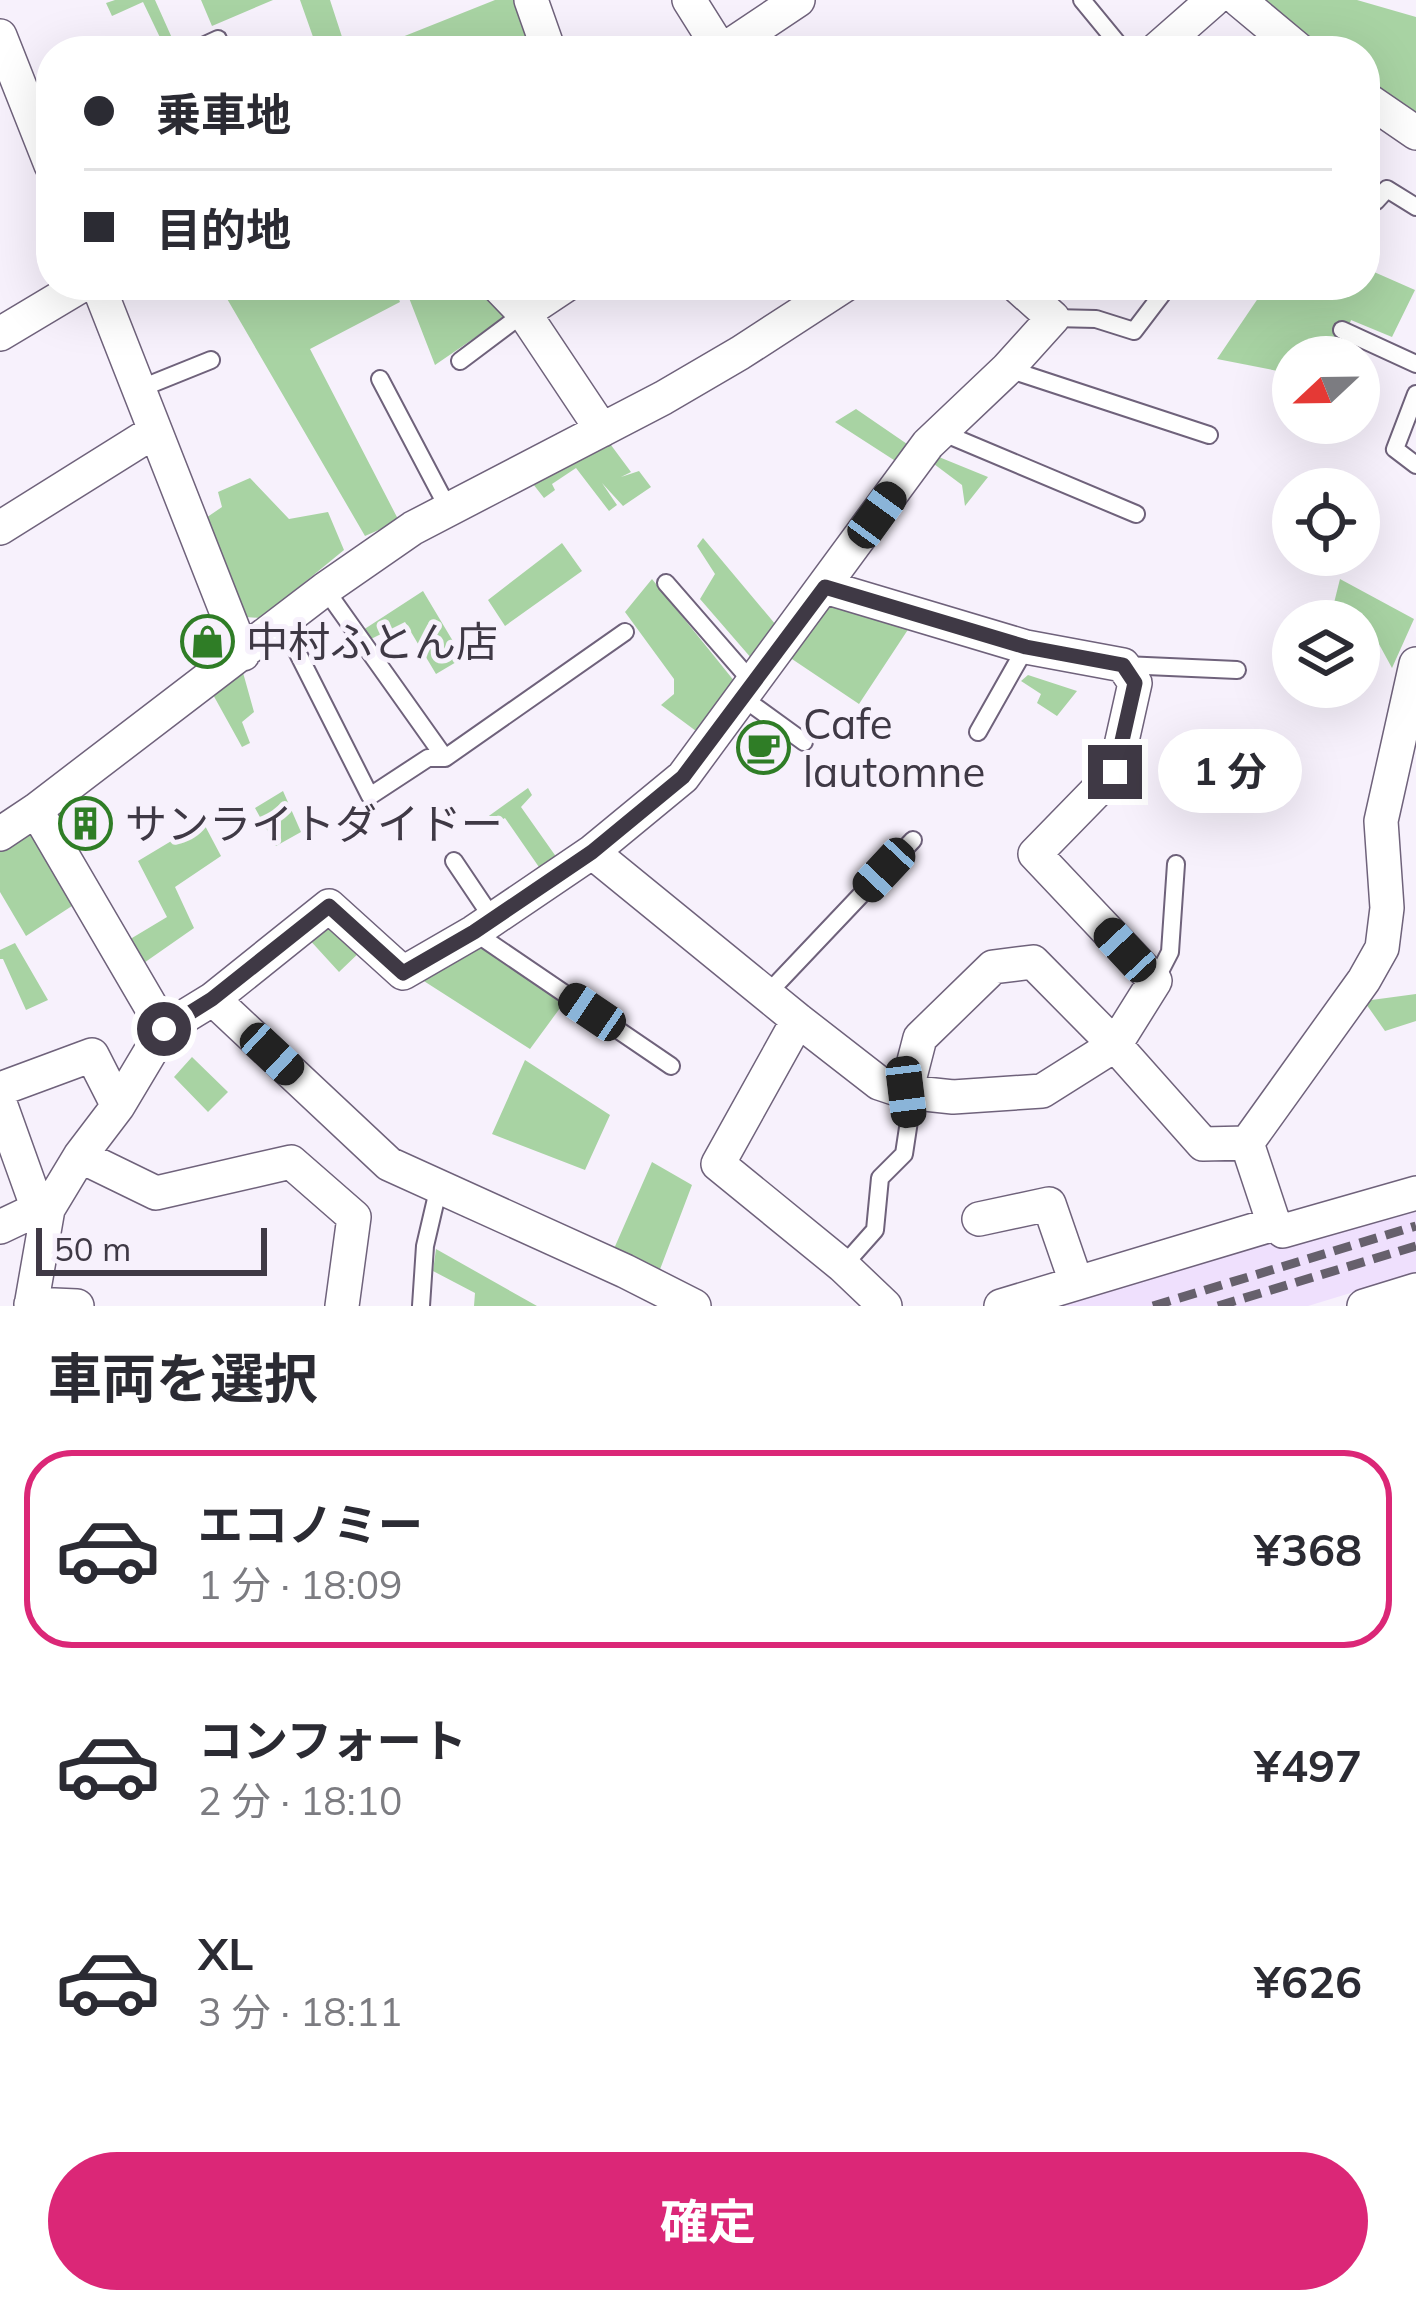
<!DOCTYPE html>
<html lang="ja">
<head>
<meta charset="utf-8">
<style>
  :root { --surface:#fff; --page:#f7f7f7; --text:#2b2b33; --muted:#7c7c81; --line:#e1e1e2; --accent:#db2777 }
  body { margin:0; font-family:Mulish,"Noto Sans JP",sans-serif; background:var(--page); color:var(--text); height:100vh; display:flex; flex-direction:column; font-size:45px; white-space:nowrap }
  * { box-sizing:border-box; margin:0 }
  p { font-size:39px; color:var(--muted) }
  .icon { flex:none; width:66px; height:66px; fill:none; stroke:currentColor; stroke-width:2; stroke-linecap:round; stroke-linejoin:round }
  .map { position:relative; height:1306px; overflow:hidden }
  .drawer { display:flex; flex-direction:column; background:var(--surface); flex:1 }
  .drawer>* { flex:none }
  .top-card { position:absolute; left:36px; top:36px; width:1344px; height:264px; border-radius:48px; box-shadow:0 12px 48px #0002; display:grid; align-content:center; height:264px; padding:0 48px; background:var(--surface) }
  .needle { width:78px; rotate:248deg }
  .tools { position:absolute; left:1272px; top:336px; display:grid; gap:24px }
  .tools a { display:grid; place-items:center; width:108px; height:108px; border-radius:50%; background:var(--surface); box-shadow:0 12px 48px #0002; font-size:60px }
  .scale { position:absolute; left:36px; bottom:30px; width:231px; box-sizing:border-box; padding-left:12px; border:6px solid #3f3945; border-top:0; font-size:33px; line-height:42px; white-space:nowrap; color:#3f3945; -webkit-text-stroke:9px #f7f1fc; paint-order:stroke }
  .end { position:absolute; width:54px; height:54px; margin:-27px; border:15px solid #3f3945; background:#fff; box-shadow:0 0 0 6px #fff }
  .from { border-radius:50% }
  .bubble { position:absolute; height:84px; border-radius:42px; background:var(--surface); box-shadow:0 12px 48px #0002; font-size:39px; font-weight:700; line-height:84px; text-align:center }
  .car { position:absolute; width:36px; height:72px; margin:-36px -18px; border-radius:15px; box-shadow:0 0 9px 3px #0007; background:linear-gradient(#222 24%,#8ab4d8 0 40%,#222 0 76%,#8ab4d8 0 86%,#222 0) }
  .top-card b { display:flex; align-items:center; gap:42px; height:114px; font-size:45px }
  .top-card b+b { border-top:3px solid var(--line) }
  .top-card i { width:30px; height:30px; background:var(--text) }
  ul { padding:0; list-style:none }
  li { display:flex; align-items:center; gap:36px; height:198px; margin:0 24px 18px; padding:0 24px; border:6px solid transparent; border-radius:48px }
  li div { flex:1 }
  li b { display:block; font-size:45px }
  li em { font-style:normal; font-weight:700 }
  li.selected { border-color:var(--accent) }
  li>.icon { width:108px; height:108px; stroke-width:1.5 }
  h2 { padding:0 48px; font-size:54px; line-height:144px }
  .action { display:flex; gap:24px; margin-top:auto; padding:24px 48px }
  .action a { flex:1; height:138px; border-radius:72px; background:var(--accent); color:#fff; font-size:48px; font-weight:700; line-height:138px; text-align:center }
  .map>svg:first-child { display:block }
  .built { fill:#efe0fd }
  .green { fill:#a8d3a3 }
  .lines { fill:none; stroke-linecap:round; stroke-linejoin:round }
  .service-casing { stroke:#6f627b; stroke-width:20 }
  .minor-casing { stroke:#6f627b; stroke-width:36 }
  .service { stroke:#fff; stroke-width:16 }
  .minor { stroke:#fff; stroke-width:33 }
  .rail { stroke:#66606c; stroke-width:9; stroke-dasharray:18 9; stroke-linecap:butt }
  .route { stroke:#3f3945; stroke-width:15 }
  .labels { text-anchor:middle; dominant-baseline:central; stroke-width:10; stroke-linejoin:round; paint-order:stroke }
  .poi-label { font-size:42px; fill:#3f3945; stroke:#f7f1fc; text-anchor:start }
</style>
</head>
<body>
<div class="map">
<svg width="1416" height="1306" viewBox="0 0 1416 1306">
  <rect width="100%" height="100%" fill="#f7f1fc"/>
  <path class="built" d="M1416,1201v72l-108,33h-274l232,-71 5,9z"/>
  <path class="green" d="M115,0h40l21,47 -10,3 -23,-48 -31,14 -6,-13z
    M201,0h72l-61,26z
    M300,0h30l14,43 -26,8z
    M495,0h19l16,51h-163z
    M1262,0h95l59,17v101l-51,-39v-28h-36z
    M1365,268l50,22 -23,47 -41,-17 -13,37h-45v17l-76,-15 50,-74h98z
    M219,285h175l6,17 -90,47 89,172 -34,15z
    M404,285h72l29,32 -70,48z
    M856,409l54,37 -13,16 -62,-40z
    M605,437l26,35 -10,5 18,-6 12,16 -28,19 -21,-23 15,22 -8,6 -33,-43 -24,16 3,6 -11,8 -18,-23z
    M934,455l54,22 -23,29 -3,-21 -32,-24z
    M250,478l39,41 39,-7 16,38 -83,68 -16,-1 -45,-95 22,-15 -4,-15z
    M703,538l73,87 -24,34 -52,-60 15,-25 -18,-28z
    M562,543l20,28 -77,55 -17,-26z
    M652,579l83,103 -39,49 -35,-26 13,-11v-15l-49,-67z
    M1340,579l74,40 -22,49 -30,-55 -28,-10z
    M423,591l40,67 -27,16 -31,-52 -36,18 -6,-10z
    M828,594l83,31 -52,79 -73,-49z
    M242,669l12,43 -12,10 8,21 -8,4 -31,-56z
    M1028,675l49,16 -20,25 -20,-13 4,-9 -20,-13z
    M528,788l4,7 -11,12 36,51 -16,12 -36,-52 -15,8 -4,-8z
    M283,791l18,41 -25,14 -21,-38z
    M203,822l18,34 -46,31 19,41 -53,37 -14,-24 40,-24 -29,-56z
    M32,833l43,71 -49,32 -26,-44v-47z
    M331,919l33,29 -25,24 -32,-35z
    M15,943l33,57 -22,10 -23,-51h-3v-9z
    M478,945l85,59 -33,45 -114,-73z
    M1416,994v27l-31,10 -21,-30z
    M192,1057l36,35 -20,20 -34,-35z
    M525,1060l85,55 -25,55 -93,-36z
    M652,1162l40,23 -33,87 -46,-21z
    M436,1249l101,57h-63l1,-13 -42,-22z"/>
  <g class="lines">
    <defs>
      <path id="service" d="M1082,0l42,51
        M192,51l26,-12
        M1365,201h11l11,-12 29,18
        M1053,318l43,1 38,12 35,-46
        M1342,330l74,34
        M460,361l64,-48
        M1008,369l201,66
        M380,379l69,131
        M139,389l72,-29
        M1416,394l-21,55 21,16
        M941,432l195,82
        M666,583l87,100
        M325,589l120,169
        M282,622l88,174 58,-38h17l180,-126
        M1124,665l113,5
        M743,698l61,44
        M978,732l48,-85
        M454,861l39,58
        M474,932l197,134
        M1155,981l15,-29 6,-88
        M768,993l145,-153
        M843,1266l32,-36 5,-52 24,-24 5,-33 -3,-29
        M421,1306l4,-60 14,-60"/>
      <path id="minor" d="M531,0l18,51
        M689,0l32,51
        M1239,0l61,51
        M0,36l51,129
        M722,51l76,-51
        M1155,51l58,-51
        M1365,98l51,35
        M98,285l145,369
        M497,285l27,28
        M566,285l-42,28 78,117
        M0,334l82,-49
        M0,528l155,-97
        M825,587l201,60 97,18 12,18 -20,89 -80,82 120,127 -40,64 -73,46 -89,6 -47,-5
        M36,810l128,219
        M0,834l36,-24 289,-221 88,-61 250,-130 77,-45 105,-68
        M592,852l206,168 81,63 27,9 14,-54 73,-71 40,-5 82,83 88,99 44,-1
        M213,999l176,165 236,107 69,35
        M798,1020l-80,144 125,102 42,40
        M0,1089l92,-34 26,51
        M0,1103l38,106
        M1247,1143l117,-163 18,-32 5,-40 -6,-87 35,-157
        M1247,1143l27,81
        M80,1156l76,37 135,-31 63,55 -12,89
        M979,1219l70,-15 27,78
        M0,1227l38,-18h10
        M31,1304l46,2
        M31,1306l17,-97 32,-53 38,-50 46,-77 49,-30 116,-93 74,67 71,-41 118,-80 91,-75 245,-333 79,-75 46,-51 -37,-33
        M1001,1306l273,-82 9,7 133,-38
        M1364,1306l52,-16"/>
    </defs>
    <use href="#service" class="service-casing"/>
    <use href="#minor" class="minor-casing"/>
    <use href="#service" class="service"/>
    <use href="#minor" class="minor"/>
    <path class="rail" d="M1153,1306l263,-80
      M1218,1306l198,-60"/>
  </g>
  <g class="lines">
    <path class="route" d="M164,1029l48,-30 117,-93 74,67 71,-41 118,-80 91,-75 142,-190 201,60 97,18 12,18 -20,89"/>
  </g>
  <defs>
    <symbol id="shop-ring" viewBox="-11 -11 22 22"><circle r="9.5" fill="#f7f1fc" stroke="#2f7d26" stroke-width="1.5"/><path d="M-5-2.5h2.3a2.7 3.5 0 0 1 5.4 0H5L5.5 6h-11ZM-1.5-2.5h3a1.5 2.3 0 0 0-3 0Z" fill="#2f7d26"/></symbol>
    <symbol id="cafe-ring" viewBox="-11 -11 22 22"><circle r="9.5" fill="#f7f1fc" stroke="#2f7d26" stroke-width="1.5"/><path d="M-5.5-4.5H6V0H3Q3 3.5 0 3.5H-2.5Q-5.5 3.5-5.5 0ZM3-3.2v2h1.7v-2ZM-6 4.5H4V6H-6Z" fill="#2f7d26"/></symbol>
    <symbol id="building-ring" viewBox="-11 -11 22 22"><circle r="9.5" fill="#f7f1fc" stroke="#2f7d26" stroke-width="1.5"/><path d="M-4-6H4V6H1V3H-1V6H-4ZM-2.5-4.3h1.7v1.8h-1.7ZM.8-4.3h1.7v1.8H.8ZM-2.5-1h1.7V.8h-1.7ZM.8-1h1.7V.8H.8Z" fill="#2f7d26"/></symbol>
  </defs>
  <g fill-rule="evenodd">
    <use href="#shop-ring" x="178" y="612" width="59" height="59"/>
    <use href="#cafe-ring" x="734" y="718" width="59" height="59"/>
    <use href="#building-ring" x="56" y="794" width="59" height="59"/>
  </g>
  <g class="labels">
    <g class="poi-label">
      <text x="246" y="641">中村ふとん店</text>
      <text x="803" y="723">Cafe<tspan x="803" dy="48">lautomne</tspan></text>
      <text x="125" y="823">サンライトダイドー</text>
    </g>
  </g>
</svg>
<div class="tools">
<a><svg class="needle" viewBox="-14 -14 28 28"><path d="M0-13l5 13h-10z" fill="#e53935"/><path d="M0 13l5-13h-10z" fill="#7c7c81"/></svg></a>
<a><svg class="icon" aria-label="locate" viewBox="0 0 24 24"><circle cx="12" cy="12" r="6"/><path d="M12 2v4M12 18v4M2 12h4M18 12h4"/></svg></a>
<a><svg class="icon" aria-label="layers" viewBox="0 0 24 24"><path d="M12 4l9 5-9 5-9-5zM3 14l9 5 9-5"/></svg></a>
</div>
<div class="scale">50 m</div>
<i class="end from" style="left:164px;top:1029px"></i>
<i class="end" style="left:1115px;top:772px"></i>
<div class="bubble" style="left:1158px;top:729px;width:144px">1 分</div>
<i class="car" style="left:877px;top:515px;rotate:36deg"></i>
<i class="car" style="left:884px;top:870px;rotate:223deg"></i>
<i class="car" style="left:1125px;top:950px;rotate:317deg"></i>
<i class="car" style="left:592px;top:1012px;rotate:304deg"></i>
<i class="car" style="left:272px;top:1054px;rotate:133deg"></i>
<i class="car" style="left:906px;top:1092px;rotate:173deg"></i>
<div class="top-card">
<b><i class="from"></i>乗車地</b>
<b><i></i>目的地</b>
</div>
</div>
<section class="drawer">
<h2>車両を選択</h2>
<ul>
<li class="selected"><svg class="icon" aria-label="car" viewBox="0 0 24 24"><path d="M5 17H2v-5l4-1 3-4h7l3 4 3 1v5h-3M9 17h6M6 11h13"/><circle cx="7" cy="17" r="2"/><circle cx="17" cy="17" r="2"/></svg><div><b>エコノミー</b><p>1 分 · 18:09</p></div><em>¥368</em></li>
<li><svg class="icon" aria-label="car" viewBox="0 0 24 24"><path d="M5 17H2v-5l4-1 3-4h7l3 4 3 1v5h-3M9 17h6M6 11h13"/><circle cx="7" cy="17" r="2"/><circle cx="17" cy="17" r="2"/></svg><div><b>コンフォート</b><p>2 分 · 18:10</p></div><em>¥497</em></li>
<li><svg class="icon" aria-label="car" viewBox="0 0 24 24"><path d="M5 17H2v-5l4-1 3-4h7l3 4 3 1v5h-3M9 17h6M6 11h13"/><circle cx="7" cy="17" r="2"/><circle cx="17" cy="17" r="2"/></svg><div><b>XL</b><p>3 分 · 18:11</p></div><em>¥626</em></li>
</ul>
<div class="action"><a>確定</a></div>
</section>
</body>
</html>
